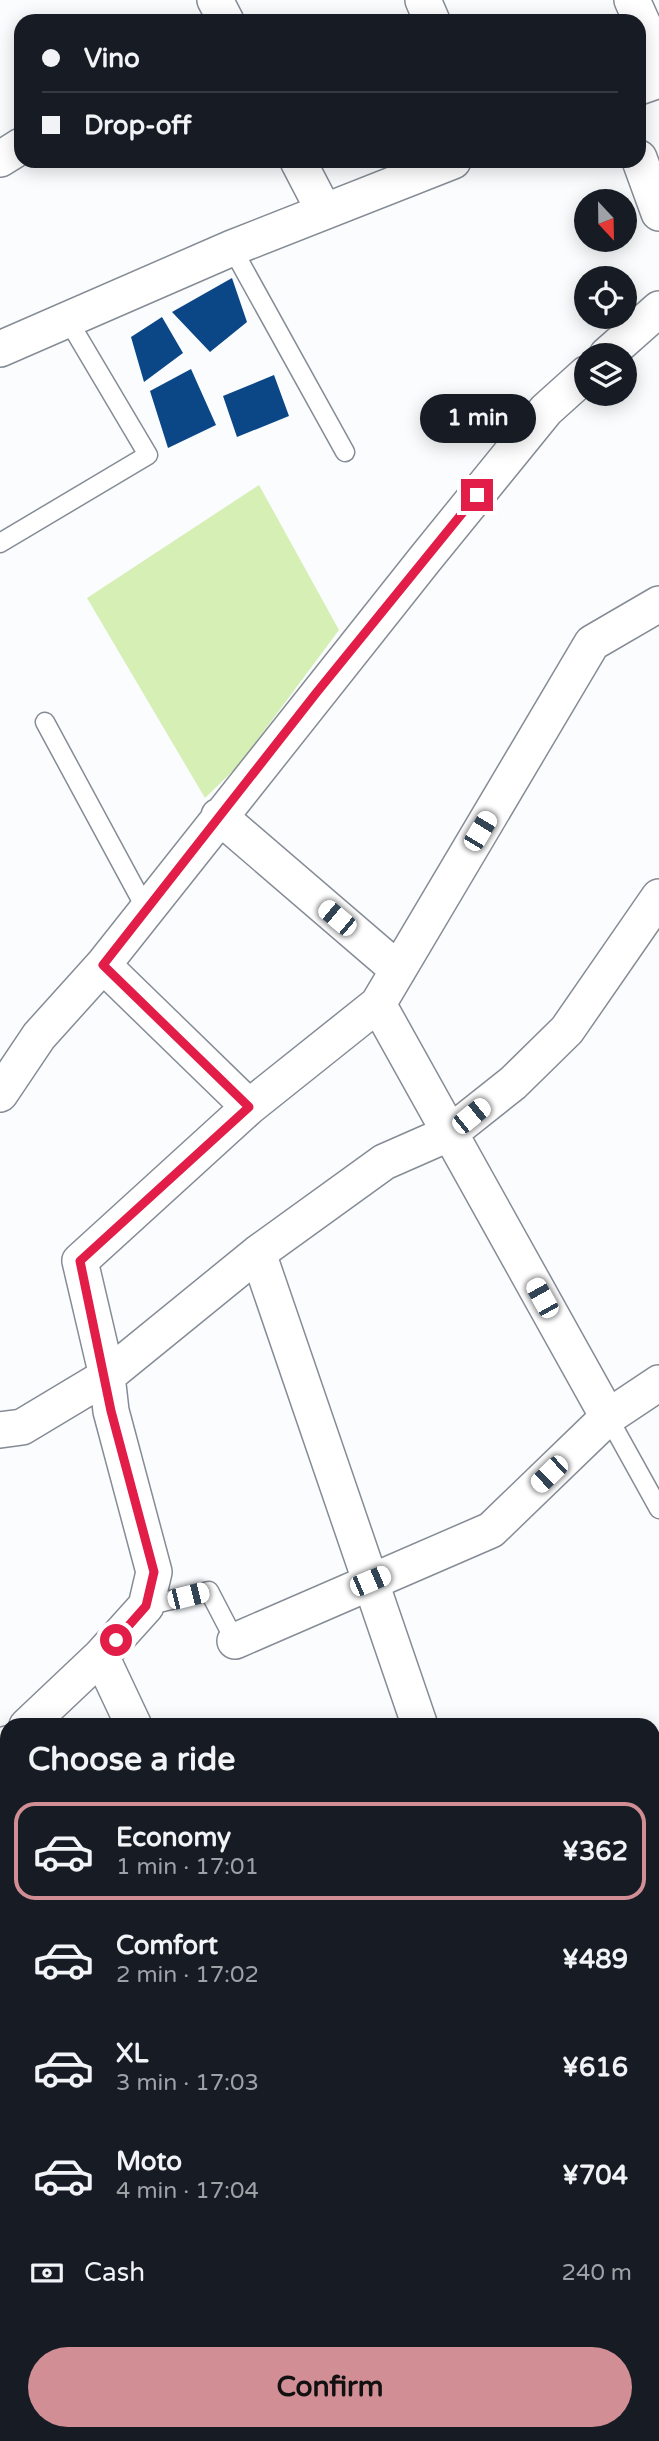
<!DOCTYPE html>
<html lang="en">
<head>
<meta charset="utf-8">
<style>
  :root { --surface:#171b24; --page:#242831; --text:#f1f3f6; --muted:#9ea1a6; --line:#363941; --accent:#d18f95 }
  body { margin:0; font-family:"Varela Round",sans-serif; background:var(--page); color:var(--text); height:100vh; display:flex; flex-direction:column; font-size:26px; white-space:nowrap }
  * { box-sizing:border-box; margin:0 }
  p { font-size:23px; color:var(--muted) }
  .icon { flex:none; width:38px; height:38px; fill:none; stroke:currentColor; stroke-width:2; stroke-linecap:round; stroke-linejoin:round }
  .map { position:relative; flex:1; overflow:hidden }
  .side { position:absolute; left:0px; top:1718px; width:660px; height:723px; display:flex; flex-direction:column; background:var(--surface); border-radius:21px 21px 0 0; box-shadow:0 4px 18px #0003 }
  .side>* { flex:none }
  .hud { position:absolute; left:14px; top:14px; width:632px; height:154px; border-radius:21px; box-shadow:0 4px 18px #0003; display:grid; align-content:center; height:154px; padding:0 28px; background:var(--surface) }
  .needle { width:46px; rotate:158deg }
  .tools { position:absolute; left:574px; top:189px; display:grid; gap:14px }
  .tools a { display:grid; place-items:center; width:63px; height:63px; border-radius:50%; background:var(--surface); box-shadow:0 4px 18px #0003; font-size:35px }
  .end { position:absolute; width:32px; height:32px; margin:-16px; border:9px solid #e11d48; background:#fff; box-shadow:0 0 0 4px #fff }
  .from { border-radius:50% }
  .bubble { position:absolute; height:49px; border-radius:24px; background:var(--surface); box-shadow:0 4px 18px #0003; font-size:23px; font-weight:800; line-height:49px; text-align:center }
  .car { position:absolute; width:21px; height:42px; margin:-21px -10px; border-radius:9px; box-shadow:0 0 5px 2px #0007; background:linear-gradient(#fff 24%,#345 0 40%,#fff 0 76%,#345 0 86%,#fff 0) }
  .hud b { display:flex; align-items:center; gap:24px; height:66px; font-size:26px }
  .hud b+b { border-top:2px solid var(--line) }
  .hud i { width:18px; height:18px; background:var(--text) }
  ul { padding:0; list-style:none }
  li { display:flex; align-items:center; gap:21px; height:98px; margin:0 14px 10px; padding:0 14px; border:4px solid transparent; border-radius:21px }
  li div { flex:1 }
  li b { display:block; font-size:26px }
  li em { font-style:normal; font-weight:800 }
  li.selected { border-color:var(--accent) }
  li>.icon { width:63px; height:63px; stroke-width:1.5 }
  h2 { padding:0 28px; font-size:32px; line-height:84px }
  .pay { display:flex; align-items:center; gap:18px; height:77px; padding:0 28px; font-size:26px }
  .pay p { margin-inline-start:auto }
  .primary-button { display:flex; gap:14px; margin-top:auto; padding:14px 28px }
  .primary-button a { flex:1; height:80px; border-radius:42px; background:var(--accent); color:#111; font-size:28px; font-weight:800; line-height:80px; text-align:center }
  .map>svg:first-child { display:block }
  .green { fill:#d6efb4 }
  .building { fill:#0b4787 }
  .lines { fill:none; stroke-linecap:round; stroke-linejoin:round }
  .lane-casing { stroke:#858c95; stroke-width:21 }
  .street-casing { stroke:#858c95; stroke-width:38 }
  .lane { stroke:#fff; stroke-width:18 }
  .street { stroke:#fff; stroke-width:35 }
  .route { stroke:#e11d48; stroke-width:9 }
</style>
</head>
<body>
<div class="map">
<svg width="659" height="2441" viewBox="0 0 659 2441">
  <rect width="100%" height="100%" fill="#fafcfe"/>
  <path class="green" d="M259,485l80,145 -102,137 -32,31 -118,-200z"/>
  <path class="building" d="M232,278l15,44 -37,30 -38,-40z
    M162,317l21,36 -39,29 -13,-45z
    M191,369l25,56 -48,23 -18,-57z
    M274,375l15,41 -52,21 -14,-41z
    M0,1792l7,7v39l-4,1 4,14v37l-7,6z"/>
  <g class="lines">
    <defs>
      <path id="lane" d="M232,248l113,204
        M0,543l148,-88 -80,-135
        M45,722l101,187
        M608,1417l51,92
        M146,1606l63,-15 26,50"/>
      <path id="street" d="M215,0l11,21
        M423,0l9,21
        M632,0l27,60
        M639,87l20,-7
        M639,158l20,55
        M0,159l21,-13
        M298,161l26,50
        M0,349l232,-101 221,-87
        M607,355l52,-46
        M219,816l178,153
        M103,965l146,142
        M378,1004l230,413
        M0,1094l39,-58 64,-71 322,-406 121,-149 40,-36
        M258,1253l162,473
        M0,1430l22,-3 85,-51 151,-123 126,-91 66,-29 63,-50 54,-53 92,-133
        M235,1641l256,-111 117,-113 51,-34
        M101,1656l33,70
        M27,1726l74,-70 45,-50 8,-34 -43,-161 -4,-35 -27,-115 169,-154 129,-103 214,-361 67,-39
        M0,1751l7,-7
        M0,2027l7,22
        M0,2183l7,-1
        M655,2220l4,7
        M111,2434l2,7
        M355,2441l12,-7"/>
    </defs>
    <use href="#lane" class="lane-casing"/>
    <use href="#street" class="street-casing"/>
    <use href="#lane" class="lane"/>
    <use href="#street" class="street"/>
  </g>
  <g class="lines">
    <path class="route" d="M116,1640l30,-34 8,-34 -43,-161 -31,-150 169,-154 -146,-142 214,-273 160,-197"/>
  </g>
</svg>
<div class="tools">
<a><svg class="needle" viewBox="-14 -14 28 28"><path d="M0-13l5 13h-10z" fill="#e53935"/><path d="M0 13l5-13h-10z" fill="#9ea1a6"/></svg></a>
<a><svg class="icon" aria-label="locate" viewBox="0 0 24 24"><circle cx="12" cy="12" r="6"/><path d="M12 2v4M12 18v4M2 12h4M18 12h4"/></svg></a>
<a><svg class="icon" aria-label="layers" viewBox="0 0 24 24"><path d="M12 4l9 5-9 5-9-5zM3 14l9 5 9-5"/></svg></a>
</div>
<i class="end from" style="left:116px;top:1640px"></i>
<i class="end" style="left:477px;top:495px"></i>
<div class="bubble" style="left:420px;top:394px;width:116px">1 min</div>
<i class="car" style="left:480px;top:831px;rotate:31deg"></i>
<i class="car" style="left:337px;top:918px;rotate:310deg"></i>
<i class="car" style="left:471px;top:1116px;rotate:51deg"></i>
<i class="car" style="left:542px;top:1298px;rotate:331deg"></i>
<i class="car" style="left:549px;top:1474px;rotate:226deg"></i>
<i class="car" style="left:370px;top:1581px;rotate:67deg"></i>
<i class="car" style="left:188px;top:1596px;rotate:76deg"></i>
<div class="hud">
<b><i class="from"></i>Vino</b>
<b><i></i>Drop-off</b>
</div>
<section class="side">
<h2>Choose a ride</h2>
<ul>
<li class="selected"><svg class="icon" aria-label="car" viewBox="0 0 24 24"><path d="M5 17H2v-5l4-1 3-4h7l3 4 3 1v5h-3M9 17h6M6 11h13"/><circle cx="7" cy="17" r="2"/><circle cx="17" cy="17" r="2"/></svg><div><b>Economy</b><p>1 min · 17:01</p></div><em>¥362</em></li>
<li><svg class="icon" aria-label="car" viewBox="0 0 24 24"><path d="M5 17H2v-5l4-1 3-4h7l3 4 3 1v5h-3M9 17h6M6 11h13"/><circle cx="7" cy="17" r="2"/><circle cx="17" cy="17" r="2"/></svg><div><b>Comfort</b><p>2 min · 17:02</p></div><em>¥489</em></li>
<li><svg class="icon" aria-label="car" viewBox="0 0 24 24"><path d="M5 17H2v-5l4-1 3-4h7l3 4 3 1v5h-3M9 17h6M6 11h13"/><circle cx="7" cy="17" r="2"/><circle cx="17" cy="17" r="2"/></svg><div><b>XL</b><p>3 min · 17:03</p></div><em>¥616</em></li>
<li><svg class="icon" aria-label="car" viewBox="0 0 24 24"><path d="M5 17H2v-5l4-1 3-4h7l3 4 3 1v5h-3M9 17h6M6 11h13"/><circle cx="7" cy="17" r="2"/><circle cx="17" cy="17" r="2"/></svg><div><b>Moto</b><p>4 min · 17:04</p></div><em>¥704</em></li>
</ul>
<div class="pay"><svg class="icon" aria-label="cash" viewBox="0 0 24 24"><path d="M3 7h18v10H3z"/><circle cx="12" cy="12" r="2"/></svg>Cash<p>240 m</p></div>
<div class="primary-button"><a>Confirm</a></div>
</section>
</div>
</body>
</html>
